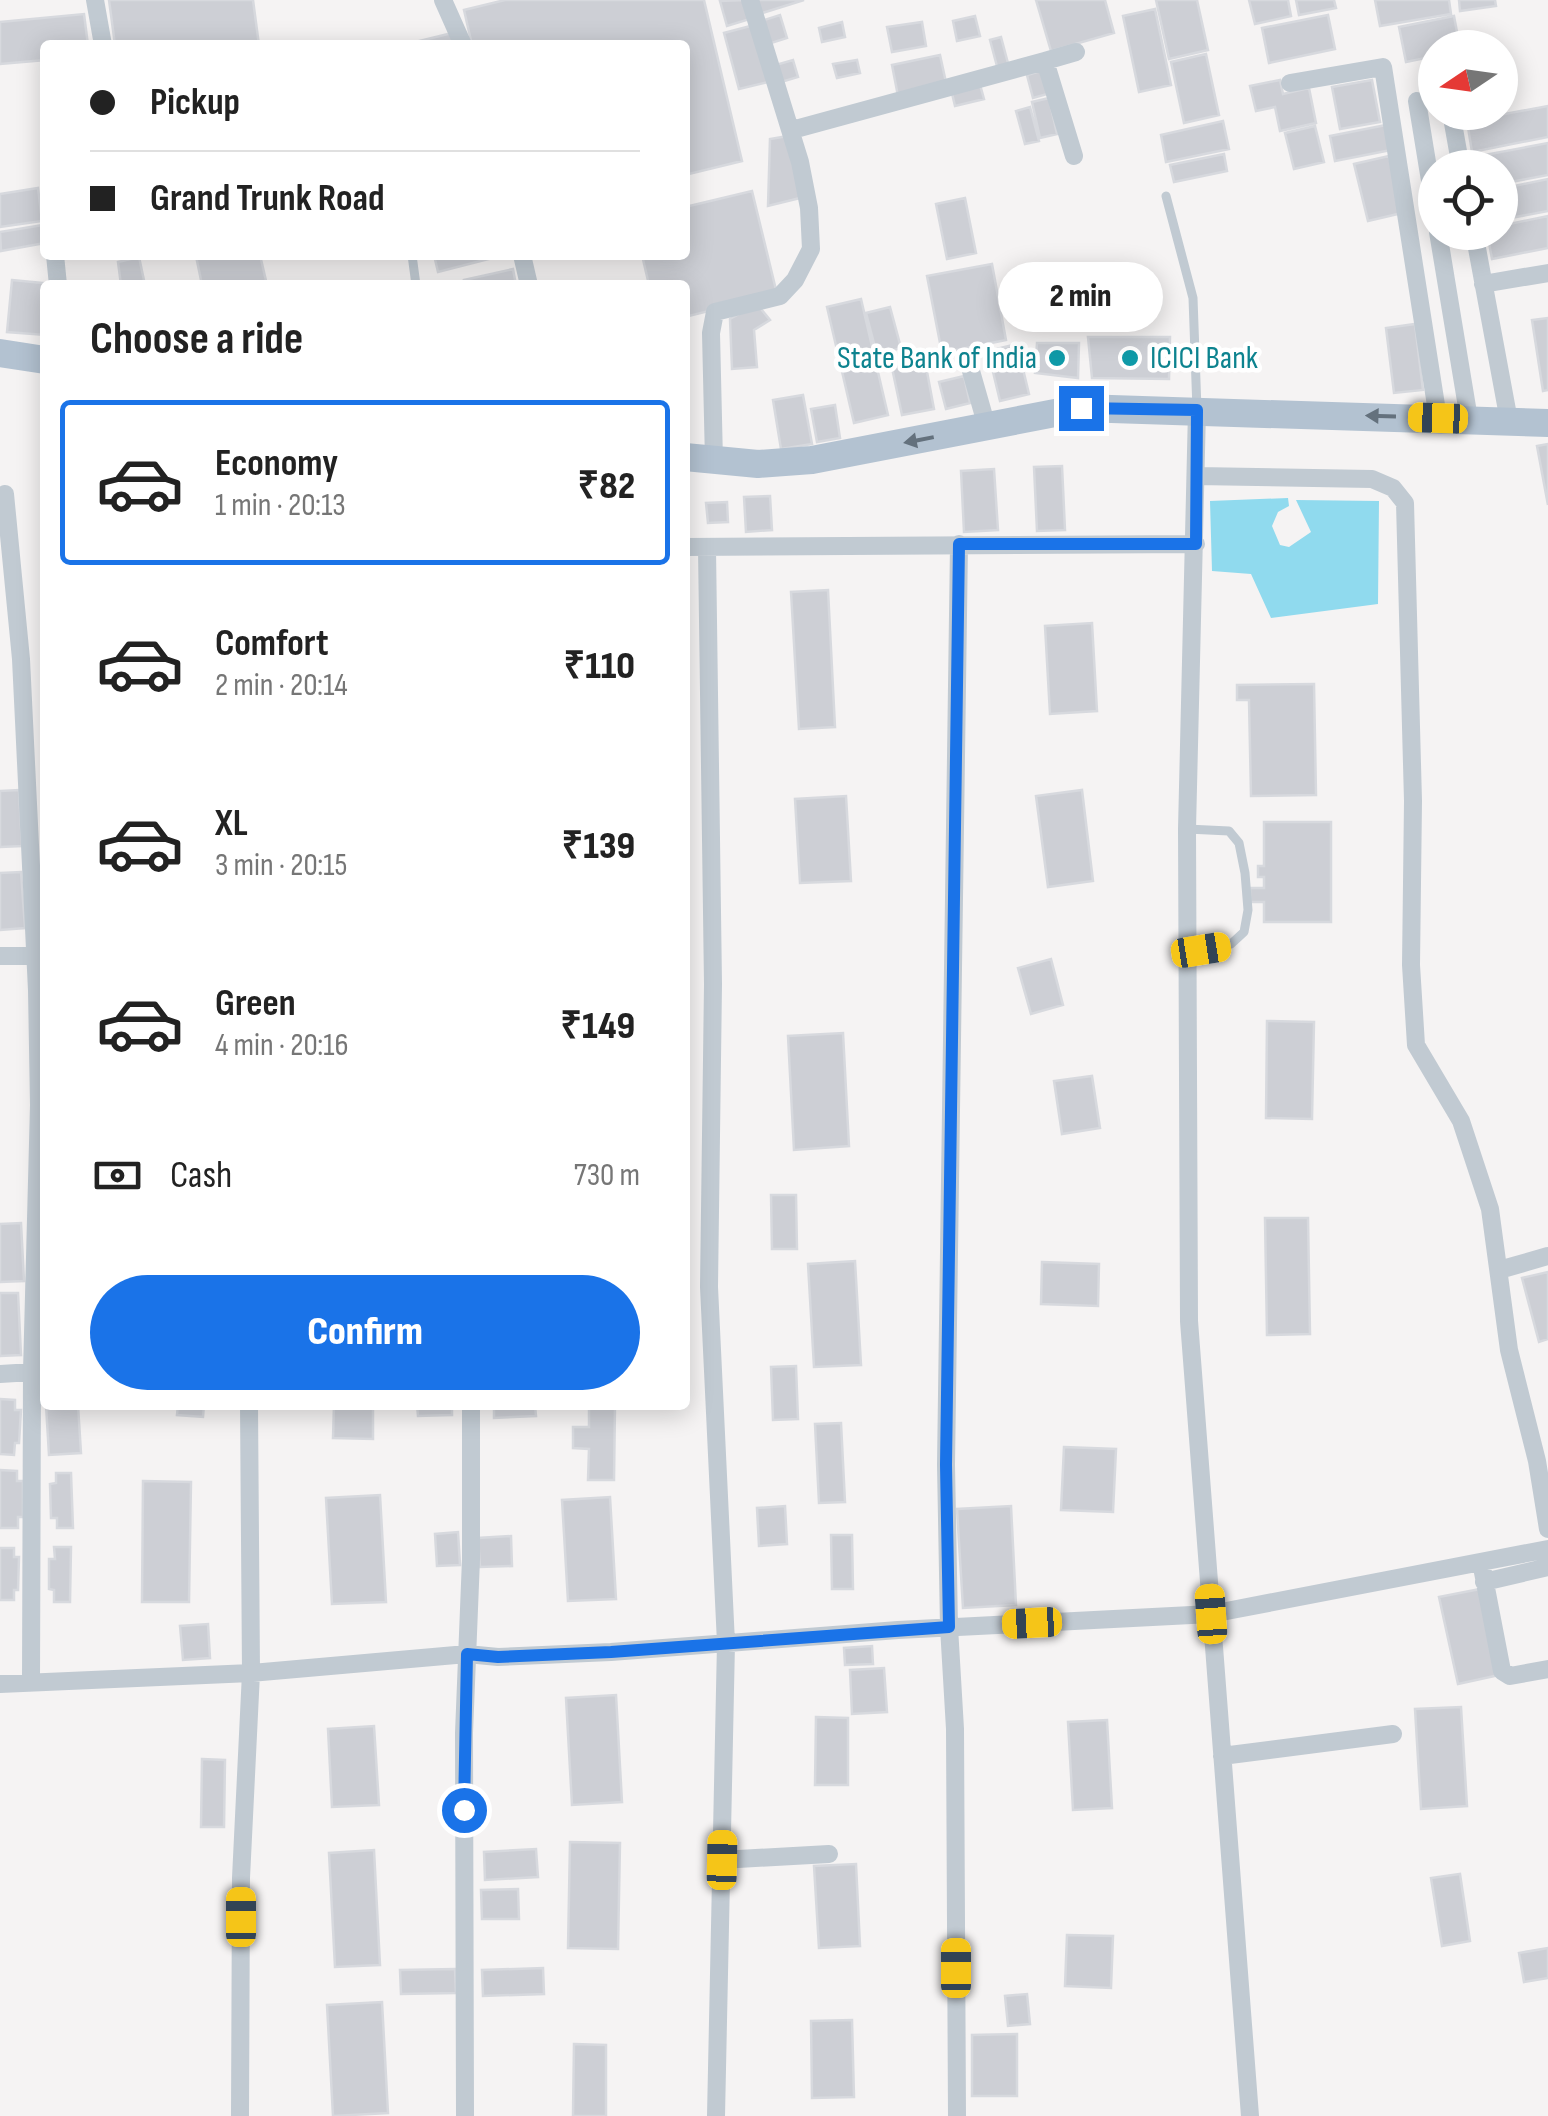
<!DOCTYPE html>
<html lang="en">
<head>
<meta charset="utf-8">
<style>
  :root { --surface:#fff; --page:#f2f2f2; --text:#222; --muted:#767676; --line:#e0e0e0; --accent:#1a73e8 }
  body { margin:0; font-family:"Sofia Sans Condensed",sans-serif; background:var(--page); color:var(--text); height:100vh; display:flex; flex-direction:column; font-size:38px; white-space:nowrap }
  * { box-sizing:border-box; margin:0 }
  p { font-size:32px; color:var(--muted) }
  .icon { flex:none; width:55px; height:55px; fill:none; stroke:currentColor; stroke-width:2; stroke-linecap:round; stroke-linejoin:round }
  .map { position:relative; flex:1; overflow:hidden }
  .details { position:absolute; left:40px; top:280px; width:650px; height:1130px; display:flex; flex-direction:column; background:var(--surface); border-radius:10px; box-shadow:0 5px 25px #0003 }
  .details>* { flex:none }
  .banner { position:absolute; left:40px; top:40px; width:650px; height:220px; border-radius:10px; box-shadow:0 5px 25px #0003; display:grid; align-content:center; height:220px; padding:0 50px; background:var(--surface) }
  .needle { width:65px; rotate:257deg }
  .fabs { position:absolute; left:1418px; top:30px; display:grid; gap:20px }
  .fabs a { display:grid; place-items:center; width:100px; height:100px; border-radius:50%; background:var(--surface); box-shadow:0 5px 25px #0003; font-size:50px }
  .end { position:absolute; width:45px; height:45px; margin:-22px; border:12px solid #1a73e8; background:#fff; box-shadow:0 0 0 5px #fff }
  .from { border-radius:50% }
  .bubble { position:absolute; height:70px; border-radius:35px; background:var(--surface); box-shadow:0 5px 25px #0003; font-size:32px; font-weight:800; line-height:70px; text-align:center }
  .car { position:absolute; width:30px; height:60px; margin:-30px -15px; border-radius:12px; box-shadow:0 0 8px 2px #0007; background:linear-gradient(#f5c518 24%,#345 0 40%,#f5c518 0 76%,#345 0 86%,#f5c518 0) }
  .banner b { display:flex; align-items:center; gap:35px; height:95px; font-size:38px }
  .banner b+b { border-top:2px solid var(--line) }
  .banner i { width:25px; height:25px; background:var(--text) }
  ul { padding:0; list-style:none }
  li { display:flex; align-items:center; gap:30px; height:165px; margin:0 20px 15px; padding:0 30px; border:5px solid transparent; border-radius:10px }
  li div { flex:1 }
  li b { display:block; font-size:38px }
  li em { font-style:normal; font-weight:800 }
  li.on { border-color:var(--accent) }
  li>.icon { width:90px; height:90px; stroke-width:1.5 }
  h2 { padding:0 50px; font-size:45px; line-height:120px }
  .pay { display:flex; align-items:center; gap:25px; height:110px; padding:0 50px; font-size:38px }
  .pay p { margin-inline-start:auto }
  .button { display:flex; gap:20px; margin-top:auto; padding:20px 50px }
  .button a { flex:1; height:115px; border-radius:60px; background:var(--accent); color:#fff; font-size:40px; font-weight:800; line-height:115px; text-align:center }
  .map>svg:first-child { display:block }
  .water { fill:#90daee }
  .building { fill:#cdcfd5; stroke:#d7d9de; stroke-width:2.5 }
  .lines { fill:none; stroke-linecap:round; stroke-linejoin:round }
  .lane { stroke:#c1cad2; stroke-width:9 }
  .street { stroke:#c1cad2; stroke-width:18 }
  .primary { stroke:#b3c2d1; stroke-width:28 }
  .oneway { fill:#64717d }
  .route { stroke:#1a73e8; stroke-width:12 }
  .culture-dot { fill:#0f9aa8; stroke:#fff; stroke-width:4 }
  .labels { text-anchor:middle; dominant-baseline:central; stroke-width:9; stroke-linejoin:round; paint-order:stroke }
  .culture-label { font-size:32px; fill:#0d838f; stroke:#fff; text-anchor:end }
</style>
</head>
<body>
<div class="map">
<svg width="1548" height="2116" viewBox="0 0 1548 2116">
  <rect width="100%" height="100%" fill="#f5f3f3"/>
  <path class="water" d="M1288,498l1,8 -11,6 -6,14 8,19 9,2 22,-15 -15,-32 83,1 -1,103 -107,14 -20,-44 -39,-3 -2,-70z"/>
  <path class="building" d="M109,0h144l6,45h-144z
    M505,0h199l38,161 -57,14v-130h-213l-8,-35z
    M745,0l5,19 -23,7 -7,-25z
    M755,0h49l-45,14z
    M1036,0h69l9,33 -63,18z
    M1156,0h41l11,50 -39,9z
    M1249,0h39l3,16 -36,8z
    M1296,0h38l2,8 -37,7z
    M1375,0h74l2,14 -71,12z
    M1459,0h36l1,6 -36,5z
    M1155,9l16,76 -32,7 -16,-76z
    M84,14l4,31h-43v15l-45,4v-42z
    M780,15l7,23 -22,7 -7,-23z
    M1328,15l7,34 -66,14 -7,-35z
    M975,16l5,20 -23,5 -4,-20z
    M1454,16l6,32h-25v8l-29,6 -7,-35z
    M842,22l3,15 -23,5 -3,-14z
    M922,22l4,24 -34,6 -5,-25z
    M754,25l14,57 -29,7 -15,-56z
    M452,33l3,12h-52z
    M1001,37l8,30 -11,3 -8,-30z
    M1206,54l13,61 -35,8 -13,-61z
    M940,55l7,32 -49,9 -6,-31z
    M793,60l5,17 -20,6 -6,-17z
    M857,60l3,13 -23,5 -4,-14z
    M1044,70l7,23 -18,5 -6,-23z
    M1280,80l3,14 26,-6 7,35 -36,8 -5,-24 -19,4 -6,-25z
    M1372,80l8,42 -40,7 -8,-42z
    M979,81l5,18 -29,7 -4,-17z
    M1049,98l8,36 -17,4 -8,-36z
    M1548,106v31l-76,15 -5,-31z
    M1030,107l9,34 -14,3 -9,-33z
    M1223,121l6,28 -63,13 -5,-27z
    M1386,125l5,25 -56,11 -5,-25z
    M1315,126l9,36 -30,7 -9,-36z
    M788,136l16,61 -36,9 2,-67z
    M1548,143v32l-48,9v-16h-24l-2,-11z
    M1224,154l3,17 -53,11 -4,-17z
    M1389,156l13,57 -34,8 -14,-57z
    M1548,179v32l-48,9v-31z
    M38,188l4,33 -42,6v-33z
    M752,191l25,103 -92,23v-32h-36l-7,-30h43v-48z
    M965,198l11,55 -29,6 -11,-55z
    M1548,216v32l-56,11 -5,-27h13v-6z
    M43,225l2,18 -44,8 -1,-19z
    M260,255l7,30h-65l-6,-29z
    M434,255h70l-66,17z
    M139,257l6,28h-24l-3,-23z
    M992,264l14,76 -64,13 -15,-77z
    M513,269l3,16h-51l-1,-5z
    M12,280l41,4 -8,1v50l-38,-3z
    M861,299l27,116 -34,8 -27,-116z
    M757,304l13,16 -16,10 3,37 -25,2 -2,-50z
    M890,307l11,41 -24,7 -11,-42z
    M1548,318v72l-5,1 -11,-71z
    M1415,324l8,66 -29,3 -8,-65z
    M1088,337h82l-1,42 -77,-1z
    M1037,343h42l-1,35 -43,-5z
    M1017,344l12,50 -29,7 -12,-50z
    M925,361l9,48 -32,6 -10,-47z
    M964,376l6,27 -24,6 -7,-27z
    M803,395l9,49 -31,5 -8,-49z
    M835,405l5,33 -23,4 -6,-33z
    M1548,444v61l-11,-59z
    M1062,466l3,64 -28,1 -3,-64z
    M994,469l4,61 -34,2 -3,-61z
    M770,496l2,34 -26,2 -2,-35z
    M727,502l1,20 -20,1 -2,-20z
    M828,590l7,137 -36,2 -8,-137z
    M1092,623l5,88 -47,3 -5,-88z
    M1314,684l2,111 -65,1 -2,-96h-12v-15z
    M19,790l3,56 -22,1v-56z
    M1082,790l11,91 -45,6 -12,-91z
    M846,796l5,85 -51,2 -5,-84z
    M1264,822h67v100h-67v-20h-14v-14h14v-11h-6v-11h6z
    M21,872l4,56 -25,2v-57z
    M1051,959l12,46 -32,9 -13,-46z
    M1267,1021l47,1 -2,97 -46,-1z
    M843,1033l6,113 -55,4 -6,-114z
    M1092,1076l8,52 -38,6 -8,-53z
    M771,1195h25l1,54h-25z
    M1265,1218h43l2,116 -43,1z
    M21,1223l3,58 -24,1v-58z
    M855,1261l6,104 -47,2 -6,-103z
    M1042,1262l57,2 -1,42 -57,-2z
    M1548,1272v67l-9,3 -17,-64z
    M0,1293h18l3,62 -21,1z
    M796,1366l2,53 -25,1 -2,-53z
    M0,1399l15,1v10h6l-2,33h-4l-1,12 -14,-1z
    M46,1405h32l3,48 -32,2z
    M178,1405h26l-1,12 -26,-2z
    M334,1405h39v34l-40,-1z
    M417,1405h35v10l-34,1z
    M494,1405h41l1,11 -42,2z
    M589,1405h26l-1,75h-26l1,-31 -16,-1v-21h16z
    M841,1423l4,79 -26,1 -4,-79z
    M1064,1447l52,2 -3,63 -52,-2z
    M0,1470l17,1v10h6v36h-5v11h-18z
    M56,1473h15l2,55h-16v-10h-6l-1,-34 6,-1z
    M143,1481l48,1 -2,120h-47z
    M380,1495l6,107 -54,2 -6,-106z
    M610,1497l6,102 -48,2 -6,-101z
    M785,1506l2,38 -28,2 -2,-38z
    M1011,1506l5,99 -53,3 -6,-99z
    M458,1532l2,33 -23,1 -2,-32z
    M831,1535h21l1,54h-21z
    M511,1536l1,30 -32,1 -2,-29z
    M54,1547h17l-1,55h-16v-12l-5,-1v-30h6z
    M0,1548h14v9h5l-1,33h-4v10h-14z
    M1480,1589l19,86 -41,9 -19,-87z
    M208,1624l2,34 -27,2 -3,-34z
    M872,1646l1,18 -28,1 -1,-17z
    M884,1668l3,44 -35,2 -2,-44z
    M616,1695l6,107 -50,3 -6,-107z
    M1461,1707l6,99 -46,3 -6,-100z
    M816,1717l32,1v67h-33z
    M1107,1720l5,88 -39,2 -5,-88z
    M374,1726l5,79 -47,2 -4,-78z
    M202,1759l23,1 -1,67h-23z
    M570,1842l50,1 -2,106 -50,-1z
    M536,1849l2,28 -53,3 -1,-28z
    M374,1850l6,115 -45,2 -6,-114z
    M856,1864l4,82 -41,2 -5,-82z
    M1460,1874l10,67 -28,5 -11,-68z
    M518,1889l1,30h-37l-1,-29z
    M1067,1935l46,1 -2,52 -46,-2z
    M1548,1948v30l-24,4 -5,-29z
    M543,1968l1,26 -61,2 -1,-26z
    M455,1969l1,24 -55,1 -1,-24z
    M1027,1994l3,30 -22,2 -3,-30z
    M382,2002l6,111 -55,3 -6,-111z
    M852,2020l2,77 -42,1 -1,-77z
    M1017,2034v62h-45v-61z
    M574,2044l32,1v71h-33z"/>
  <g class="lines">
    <path class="lane" d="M1166,196l27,102 4,112
      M412,255l4,30
      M1187,829l42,2 10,12 6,30 3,37 -4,22 -13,12 -44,8"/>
    <path class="street" d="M95,0l8,45
      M443,0l20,45
      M1045,61l31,-9
      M1290,83l93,-16 55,351
      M1417,101l18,110
      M1451,112l10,56
      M792,130l253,-69 29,95
      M1438,232l31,187
      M1474,232l35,189
      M55,255l3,30
      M522,255l7,30
      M1483,284l65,-11
      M967,357l20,70
      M1197,410l-10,419 2,492 61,795
      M714,461l-3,-128 4,-21 65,-16 15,-16 16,-31 -2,-41 -9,-46 -50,-162
      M1197,476l175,3 21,9 12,15 8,298 -2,164 5,80 45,76 29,88 19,141 28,111 11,68
      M5,494l16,165 16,331 2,115 -7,267 -1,311
      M685,547l511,-3
      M707,548l6,436 -4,303 17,356 -10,473
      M0,956h36
      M1499,1270l49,-14
      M0,1374l32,-2
      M1481,1562l21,109 8,5 38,-7
      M1484,1582l64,-15
      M0,1684l251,-11 216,-19 31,3 113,-5 287,-22 313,-16 337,-65
      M1222,1756l171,-22
      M721,1860l108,-6
      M240,2116l1,-238 10,-205 -2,-268
      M465,2116l-1,-383 7,-174v-154
      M957,2116l-2,-387 -6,-102 -3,-162 13,-921"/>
    <path class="primary" d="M0,353l45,7
      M685,457l73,7 54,-4 269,-52 467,15"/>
  </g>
  <defs><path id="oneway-solid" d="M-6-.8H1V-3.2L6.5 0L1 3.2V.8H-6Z" transform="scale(2.5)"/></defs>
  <g class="oneway">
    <use href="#oneway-solid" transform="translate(1381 416) rotate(-178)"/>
    <use href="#oneway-solid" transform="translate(919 440) rotate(169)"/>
  </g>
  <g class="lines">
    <path class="route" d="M464,1810l3,-156 31,3 113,-5 338,-25 -3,-162 13,-921h237l1,-134 -116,-2"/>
  </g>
  <g class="culture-dot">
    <circle cx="1057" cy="358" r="10"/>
    <circle cx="1130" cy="358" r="10"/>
  </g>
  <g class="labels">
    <g class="culture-label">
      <text x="1037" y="358">State Bank of India</text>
      <text x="1150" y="358" text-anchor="start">ICICI Bank</text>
    </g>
  </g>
</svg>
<div class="fabs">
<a><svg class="needle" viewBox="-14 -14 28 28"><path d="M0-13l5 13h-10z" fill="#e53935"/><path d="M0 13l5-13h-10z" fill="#767676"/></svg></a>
<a><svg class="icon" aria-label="locate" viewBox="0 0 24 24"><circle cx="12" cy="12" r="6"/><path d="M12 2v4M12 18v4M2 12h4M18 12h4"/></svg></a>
</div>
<i class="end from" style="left:464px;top:1810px"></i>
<i class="end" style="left:1081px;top:408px"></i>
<div class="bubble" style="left:998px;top:262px;width:165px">2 min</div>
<i class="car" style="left:1438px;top:418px;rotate:272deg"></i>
<i class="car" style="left:1201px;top:950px;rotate:81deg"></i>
<i class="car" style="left:1211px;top:1614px;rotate:356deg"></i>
<i class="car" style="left:1032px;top:1623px;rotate:267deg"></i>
<i class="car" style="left:722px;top:1860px;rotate:1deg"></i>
<i class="car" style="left:241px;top:1917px;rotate:0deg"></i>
<i class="car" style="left:956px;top:1968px;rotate:0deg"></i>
<div class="banner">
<b><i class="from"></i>Pickup</b>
<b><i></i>Grand Trunk Road</b>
</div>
<section class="details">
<h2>Choose a ride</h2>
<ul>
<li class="on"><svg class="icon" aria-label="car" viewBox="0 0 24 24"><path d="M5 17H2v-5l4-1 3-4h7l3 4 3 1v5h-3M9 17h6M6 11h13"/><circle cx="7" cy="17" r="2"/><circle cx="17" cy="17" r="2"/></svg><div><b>Economy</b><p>1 min · 20:13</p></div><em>₹82</em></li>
<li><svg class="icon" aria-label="car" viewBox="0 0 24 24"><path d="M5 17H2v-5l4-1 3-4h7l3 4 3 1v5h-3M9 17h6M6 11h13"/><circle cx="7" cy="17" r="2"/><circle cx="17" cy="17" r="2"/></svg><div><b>Comfort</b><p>2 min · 20:14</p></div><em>₹110</em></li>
<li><svg class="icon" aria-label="car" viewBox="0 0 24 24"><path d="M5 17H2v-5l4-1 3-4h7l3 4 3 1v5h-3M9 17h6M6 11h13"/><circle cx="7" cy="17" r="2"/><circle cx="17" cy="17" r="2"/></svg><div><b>XL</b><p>3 min · 20:15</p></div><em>₹139</em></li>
<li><svg class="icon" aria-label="car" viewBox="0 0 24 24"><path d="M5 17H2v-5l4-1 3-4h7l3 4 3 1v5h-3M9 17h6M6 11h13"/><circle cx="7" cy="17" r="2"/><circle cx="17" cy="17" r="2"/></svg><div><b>Green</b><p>4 min · 20:16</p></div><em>₹149</em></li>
</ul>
<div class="pay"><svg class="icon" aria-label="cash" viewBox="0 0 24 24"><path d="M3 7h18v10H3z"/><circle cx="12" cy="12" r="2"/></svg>Cash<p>730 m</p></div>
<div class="button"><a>Confirm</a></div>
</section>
</div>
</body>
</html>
